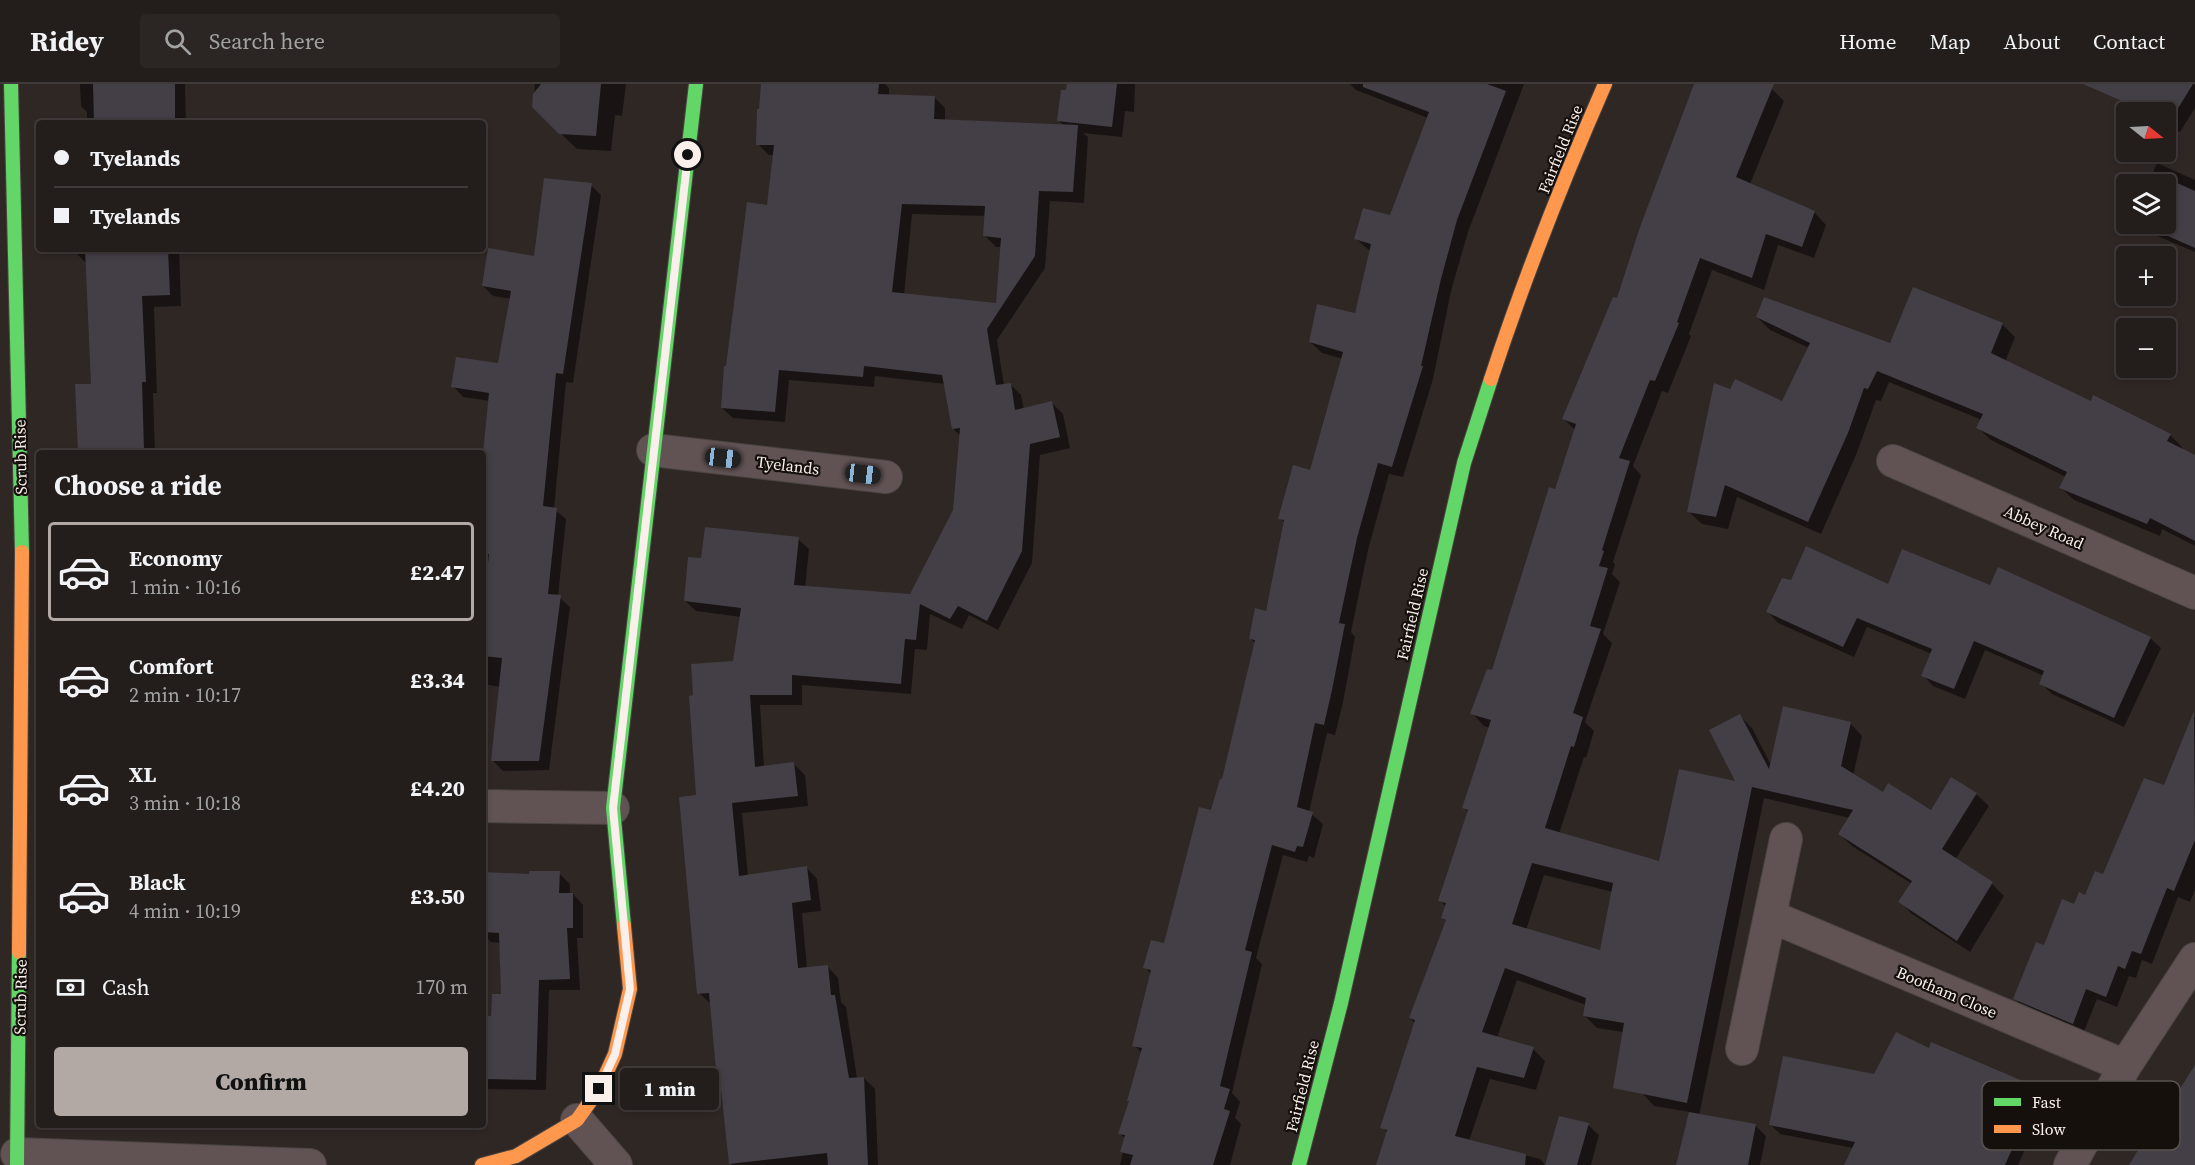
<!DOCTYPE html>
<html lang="en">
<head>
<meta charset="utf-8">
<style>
  :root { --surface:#231d1b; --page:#2b2624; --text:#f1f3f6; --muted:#a3a2a3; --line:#403b3a; --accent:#b2a9a5 }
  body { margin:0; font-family:"Source Serif 4",serif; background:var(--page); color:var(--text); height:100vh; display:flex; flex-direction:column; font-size:22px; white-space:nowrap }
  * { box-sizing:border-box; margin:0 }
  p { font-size:20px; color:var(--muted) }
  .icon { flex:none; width:33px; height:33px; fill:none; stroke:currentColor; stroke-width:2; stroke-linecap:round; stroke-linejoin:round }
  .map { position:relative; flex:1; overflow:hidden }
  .drawer { position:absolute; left:36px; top:366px; width:450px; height:678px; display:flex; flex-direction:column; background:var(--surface); border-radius:6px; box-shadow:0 3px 9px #0003,0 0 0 2px var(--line) }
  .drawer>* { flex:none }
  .top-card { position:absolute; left:36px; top:36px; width:450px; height:132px; border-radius:6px; box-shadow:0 3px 9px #0003,0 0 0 2px var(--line); display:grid; align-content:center; height:132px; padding:0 18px; background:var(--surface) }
  .needle { width:39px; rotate:108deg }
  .tools { position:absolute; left:2116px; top:18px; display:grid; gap:12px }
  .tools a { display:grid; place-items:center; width:60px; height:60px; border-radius:6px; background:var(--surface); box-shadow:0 3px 9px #0003,0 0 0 2px var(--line); font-size:30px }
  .end { position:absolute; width:27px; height:27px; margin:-14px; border:8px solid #f9efeb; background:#111; box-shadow:0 0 0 3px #111 }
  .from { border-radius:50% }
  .bubble { position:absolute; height:42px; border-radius:6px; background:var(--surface); box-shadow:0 3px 9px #0003,0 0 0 2px var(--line); font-size:20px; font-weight:800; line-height:42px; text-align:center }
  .car { position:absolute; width:18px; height:36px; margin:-18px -9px; border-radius:8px; box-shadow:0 0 4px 2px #0007; background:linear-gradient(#222 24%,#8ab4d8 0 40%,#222 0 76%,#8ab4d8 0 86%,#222 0) }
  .top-card b { display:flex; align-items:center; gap:21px; height:57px; font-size:22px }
  .top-card b+b { border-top:2px solid var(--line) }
  .top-card i { width:15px; height:15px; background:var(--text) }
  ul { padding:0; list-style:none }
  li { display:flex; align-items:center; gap:18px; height:99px; margin:0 12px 9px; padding:0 6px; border:3px solid transparent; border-radius:6px }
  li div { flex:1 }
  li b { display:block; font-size:22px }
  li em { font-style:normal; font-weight:800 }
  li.selected { border-color:var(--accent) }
  li>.icon { width:54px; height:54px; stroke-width:1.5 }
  h2 { padding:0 18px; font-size:27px; line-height:72px }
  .pay { display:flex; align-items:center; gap:15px; height:66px; padding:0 18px; font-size:22px }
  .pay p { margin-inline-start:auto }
  .cta { display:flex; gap:12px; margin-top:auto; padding:12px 18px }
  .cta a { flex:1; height:69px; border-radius:6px; background:var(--accent); color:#111; font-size:24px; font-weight:800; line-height:69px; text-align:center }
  header { display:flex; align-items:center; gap:36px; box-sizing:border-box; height:84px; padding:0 30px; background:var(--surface); border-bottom:2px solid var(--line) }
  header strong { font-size:28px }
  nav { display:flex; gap:33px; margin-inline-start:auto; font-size:21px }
  .search { width:420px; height:54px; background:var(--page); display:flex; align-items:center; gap:15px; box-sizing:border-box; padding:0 21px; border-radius:6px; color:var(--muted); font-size:22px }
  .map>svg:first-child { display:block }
  .shadow { fill:#0007; fill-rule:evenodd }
  .building { fill:#443e46; fill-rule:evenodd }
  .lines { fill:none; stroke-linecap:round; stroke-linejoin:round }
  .street-casing { stroke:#4a4441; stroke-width:34 }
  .fast-casing { stroke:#4a4441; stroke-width:16 }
  .slow-casing { stroke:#4a4441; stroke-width:16 }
  .street { stroke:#615354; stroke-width:32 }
  .fast { stroke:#63d668; stroke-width:14 }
  .slow { stroke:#ff974d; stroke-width:14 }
  .route { stroke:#f9efeb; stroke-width:8 }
  .labels { text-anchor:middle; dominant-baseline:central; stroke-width:4.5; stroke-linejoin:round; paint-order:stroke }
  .street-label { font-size:16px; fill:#f9efeb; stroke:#16100d }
  .key { fill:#16100d; stroke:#5a5350; stroke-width:1.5 }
  .key-label { font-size:16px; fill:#f9efeb }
</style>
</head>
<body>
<header>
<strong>Ridey</strong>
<div class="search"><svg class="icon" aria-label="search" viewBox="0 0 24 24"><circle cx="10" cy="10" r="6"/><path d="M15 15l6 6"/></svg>Search here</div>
<nav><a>Home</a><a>Map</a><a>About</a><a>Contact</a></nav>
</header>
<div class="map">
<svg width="2195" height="1081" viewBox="0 0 2195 1081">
  <rect width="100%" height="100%" fill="#2f2724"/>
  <path class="shadow" d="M80,0h105l1,39h-99v-11l-6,-6z
    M535,0h91l-4,32 -7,-1 -4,36 -34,-2 -44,-42z
    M762,0h123l4,4v8l45,1 11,11v13l119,5 -5,-5 9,-29 1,-8h66l-1,28 -9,-1 -3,26 -39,-4 5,4 -4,66 -34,-2 -5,67 -48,72 7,46 6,-2 11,11 3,15 28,-7 11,11 7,34 -30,7 -8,108 -34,67 -29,-15 -7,14 -32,-15 -3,36 -12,-1 -4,45 -109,-9v20h-42l4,62 30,-3 11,11 3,31 -66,7 6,63 59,-8 10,11 4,32 -19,2 5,56 21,-2 10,11 3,24 5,5 11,71h7l11,11 3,76h-146l-2,-2 -19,-159 -12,-11 -1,-197 36,-134 7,-45 -45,-6 -11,-10 17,-41 96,-21 11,10 -4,39 106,7 44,-85 6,-74 -8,-7 -8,-45 -70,-8 -1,11 -85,-7 -4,42 -52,-4 -11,-10 6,-40 41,-161 5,-52h-5l-11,-11zM912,130l74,2 -1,20 11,11h6l-4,57 -94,-9z
    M1350,0h174l-56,148 -17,59 -18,88 -30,98 -14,-3 -21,76 -17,82 4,5 -12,65 -8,33 -8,-2 -18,79 14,12 -9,34 -5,-2 -2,6 -24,-7 -27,103 6,6 -30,129 8,9 -5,16 6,6 -11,41h-110l6,-26 -6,-5 10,-32 12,-49 -8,-8 17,-71 -6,-7 20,-22 58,-164 33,-137 -6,-6 17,-25 18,-90 -5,-5 31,-46 32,-113 -21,-6 -12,-11 46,-27 14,-64 -14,-12 35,-22 37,-99 -72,-28z
    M1696,0h63l13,5 12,12 -34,83 64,28 12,13 -12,33 -36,-13 -14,45 -52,-20 -23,64 2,2 -23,57 -6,-2 -29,75 8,9 -28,87 2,2 -3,10 8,8 -17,52 9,9 -27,79 9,9 -8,27 -2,-1 -25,77 101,29 78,-79 2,-68 12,12 19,37 79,-42 12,13 -9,40 30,18 48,18 21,-33 24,15 13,12 -34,54 37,24 12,12 -34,56 -58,-38 -12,-12 12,-18 -60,-38 -12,-12 10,-16 -86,-20 -65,318 56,9 11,11 -6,29h-83l13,-53 -36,-6 -12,-13 -13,-60 -32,-5 -12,-12 1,-11 -69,-25 -20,58 36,11 12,12 -9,29 -46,-11 -21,62 71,18 5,6h-168l11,-32 -6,-6 34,-103 -6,-6 37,-96 -4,-4 3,-11 -6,-7 29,-87 -5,-5 26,-80 -6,-2 -12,-13 21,-41 82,-242 -12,-12 55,-118zM1544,791l69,17 -12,60 -75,-22z
    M2131,0h64v24l-15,24 -14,-6v-14h-31l-10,-11z
    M2157,79l38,17v72l-52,-22 -6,-6h29v-40h-18z
    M591,101l10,10 -28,188 -7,-1 -12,127 12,10 -8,77 12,11 -21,163 -46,1 -10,-10 8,-74 -18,-3v-218l7,-65 -27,-4 -10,-11 46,-21 12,-66 -18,-3 -10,-10 52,-28z
    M76,165h103l2,57 -27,1 3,86h-4l2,60h-76l-2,-67 15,-1 -5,-121 -11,-11z
    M1757,233l133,27 112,-20 13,13 -10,25 86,41 79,32 12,12 -1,3 14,7v89l-33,-17 -2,7 -86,-36 -13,-12 5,-11 -75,-37 -13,-12 4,-8 -93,-38 -8,19 -5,-1 -20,55 -35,79 -84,-37 -9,32 -26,-5 -13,-12 94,-109 26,-55 -39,-18z
    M1889,502l102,1 159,51 11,10 -37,79 -72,-33 -11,-11 3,-7 -59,-26 -20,49 -32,-13 -10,-11 9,-21 -65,-27 -13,30 -76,-34 -10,-11z
    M2193,633h2v173l-5,12 -12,-5 -26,67 -10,-4 -6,18 -7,-2 -12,31 -20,-8 -14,35 -57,-24 -11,-11 30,-52 30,-41 11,-9 18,-21 61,-89z
    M483,789l47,2 29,-2 11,11v10h3l10,11v33h-6l3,52h-31l-3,100 -59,-1 -4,-4v-67h10l9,-23 -1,-52 -10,-1 -8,-8z
    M1930,966l108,39 10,10 -30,66h-167l2,-17 -73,-14 -9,-9z
    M85,1041h49v3l-47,-1z
    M311,1041h117v2z
    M1588,1041l11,10 -8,30h-44z"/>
  <path class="building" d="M93,0h82v36h-20v3h-61z
    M541,0h60l-5,52 -37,-2 -27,-27 1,-13z
    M761,0h118l-1,10 57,2 -1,23 144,6 -5,67 -34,-1 -4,65 -48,73 9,56 15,-2 4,27 37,-9 8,36 -30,7 -8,107 -35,70 -29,-15 -8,13 -30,-15 -4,36 -11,-1 -4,45 -109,-9v20h-42l5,72 39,-5 4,34 -66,7 7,73 68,-10 4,34 -19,3 6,65 30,-3 3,30h4l14,83 15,-1 4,88h-40l-1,-12 -98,11 -9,-84 -3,1 -8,-88 -12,1 -18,-197 17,-2 -7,-99 4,-1 -2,-31 42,-3 8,-53 -57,-7 4,-44 13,1 4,-31 94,10 -5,48 116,9 43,-84 7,-82 -8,1 -10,-54 -78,-9 -1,11 -84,-7 -4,42 -54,-4 3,-42h2l21,-164 20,3 7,-60h-18l1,-36h2zM902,120l83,2 -2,30 18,2 -5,65 -104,-11z
    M1067,0h50l-5,43 -55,-6 4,-31h5z
    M1363,0h124l19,7 -49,129 -16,59 -20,87h2l-31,101 -14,-4 -21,75 -18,85 6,1 -13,66 -8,35 -9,-2 -18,84 16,5 -10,35 -6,-1 -2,6 -23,-7 -27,105 7,2 -32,134 10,3 -6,20 6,2 -17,54h-83l3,-10 -13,-3 5,-17 -7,-1 11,-33h-2l15,-53 -10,-2 19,-76 -8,-2 8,-28 13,3 35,-136 12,3 9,-31h2l33,-139 -6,-1 6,-31 11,3 18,-91 -6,-1 15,-54 17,5 33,-118 -34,-10 8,-38 38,9 16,-69 -17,-5 9,-31 27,7 39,-103 -66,-25z
    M1694,0h80l-38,93 79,34 -13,36 -36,-13 -14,44 -52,-20 -23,64 2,1 -24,58 -5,-1 -31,78 11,3 -28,89 2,1 -5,15 9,2 -18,58 11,3 -28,84 10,4 -9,30 -3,-1 -26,82 114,33 20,-92 56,12 -26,-51 31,-16 29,55 14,-63 68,16 -10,44 42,26 5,-9 43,27 20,-33 26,16 -35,56 51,33 -36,59 -59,-39 14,-21 -74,-47 15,-24 -101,-23 -65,316 -74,-15 11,-65 -41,-7 3,-18 -81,-30 -23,64 52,15 -10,31 -47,-11 -22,69 71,18 -1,11h-149l11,-35 -7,-2 35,-108 -6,-2 37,-98 -5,-2 5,-15 -8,-2 30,-91 -6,-2 29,-88 -21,-6 17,-45 5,1 57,-183 6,2 21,-65 -14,-5 51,-122 4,1 23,-71zM1532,779l81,20 -13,67 -88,-26z
    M2083,0h110l-24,39 -3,-2v-9h-19z
    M2152,88l43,19v57l-54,-24h25v-40h-20z
    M544,94l48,5 -29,191 -7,-1 -13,133 14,2 -9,86 13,1 -22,166h-48l11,-103 -19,-2v-49l6,-53h-6v-101l6,-60 -38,-6 5,-30 42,6 13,-72 -29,-5 6,-38 46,8z
    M85,165h83l2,46 -28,1 4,86h-4l2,68 -66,3 -3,-69h16z
    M1913,203l90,36 -12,30 100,48 2,-6 78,39 -4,7 28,14v86l-45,-23 -3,6 -88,-36 8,-16 -91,-44 7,-14 -106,-43 -9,18 -4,-1 -16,45 -40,89 -83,-37 -9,32 -29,-5 27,-129 16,6 5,-10 47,22 28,-58 -54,-26 8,-20 126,46z
    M1806,462l82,38 14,-35 88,36 8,-18 153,70 -37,81 -75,-34 5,-13 -70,-30 -20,48 -33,-13 11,-27 -75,-31 -14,29 -77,-35 16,-34 9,2z
    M2194,627l1,129 -21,51 -7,-3 -26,66 -9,-3 -7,18 -7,-3 -12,31 -20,-8 -13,35 -60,-25 23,-57 8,3 18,-46 12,5 5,-12 6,3 10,-24 8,3 41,-96 20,7z
    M529,787h31l-1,22h14v35h-6l3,51 -31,1 -3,100 -53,-1v-63h8l1,-22h9l-2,-61 -16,-1v-60l46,2z
    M1896,948l33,16 2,-6 108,46 -34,77h-161l11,-23 -86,-17 14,-69 91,18z
    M2195,981v100h-66l38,-63 3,2z
    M1689,1028l67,12 -8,41h-72z
    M1559,1032l30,7 -12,42h-32z"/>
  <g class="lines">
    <defs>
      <path id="street" d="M653,366l233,27
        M1893,377l302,132
        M483,722l130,2
        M1770,832l355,150
        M1742,965l44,-210
        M577,1036l39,45
        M17,1070l293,11
        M2070,1081l55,-99 70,-107"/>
      <path id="fast" d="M11,0l11,468
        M624,842l-11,-118 83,-724
        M17,1081l2,-213
        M1299,1081l42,-162 123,-540 27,-84"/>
      <path id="slow" d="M1491,295c33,-100 72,-199 114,-295
        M19,868l3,-400
        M482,1081l34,-9 61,-36 22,-31 16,-35 15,-65 -6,-63"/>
    </defs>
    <use href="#street" class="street-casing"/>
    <use href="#fast" class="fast-casing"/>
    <use href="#slow" class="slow-casing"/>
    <use href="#street" class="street"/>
    <use href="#fast" class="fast"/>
    <use href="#slow" class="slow"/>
  </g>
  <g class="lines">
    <path class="route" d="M599,1005l16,-35 15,-65 -17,-181 75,-653"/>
  </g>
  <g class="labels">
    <g class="street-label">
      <text transform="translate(1560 65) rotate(-68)">Fairfield Rise</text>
      <text transform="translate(20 373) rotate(-91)">Scrub Rise</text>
      <text transform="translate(788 381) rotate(7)">Tyelands</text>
      <text transform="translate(2044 443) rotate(24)">Abbey Road</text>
      <text transform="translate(1412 530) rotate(-77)">Fairfield Rise</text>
      <text transform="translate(1947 908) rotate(23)">Bootham Close</text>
      <text transform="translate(20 913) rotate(-89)">Scrub Rise</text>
      <text transform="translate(1302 1002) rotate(-76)">Fairfield Rise</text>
    </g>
  </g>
  <rect x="1982" y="997" width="198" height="69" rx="9" class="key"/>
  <rect x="1994" y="1014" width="27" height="8" fill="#63d668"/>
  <rect x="1994" y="1041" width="27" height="8" fill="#ff974d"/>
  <g class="key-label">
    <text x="2032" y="1024">Fast</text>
    <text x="2032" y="1051">Slow</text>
  </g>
</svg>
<div class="tools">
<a><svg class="needle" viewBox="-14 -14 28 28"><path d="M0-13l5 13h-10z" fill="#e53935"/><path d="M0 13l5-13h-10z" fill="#a3a2a3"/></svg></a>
<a><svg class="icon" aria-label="layers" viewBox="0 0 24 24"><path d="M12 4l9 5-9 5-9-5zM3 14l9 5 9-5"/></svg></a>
<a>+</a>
<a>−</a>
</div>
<i class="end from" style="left:688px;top:71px"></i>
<i class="end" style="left:599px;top:1005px"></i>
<div class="bubble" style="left:620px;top:984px;width:99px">1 min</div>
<i class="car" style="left:723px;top:374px;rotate:97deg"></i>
<i class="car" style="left:863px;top:390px;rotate:97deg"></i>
<div class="top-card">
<b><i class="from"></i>Tyelands</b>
<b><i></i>Tyelands</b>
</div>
<section class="drawer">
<h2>Choose a ride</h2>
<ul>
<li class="selected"><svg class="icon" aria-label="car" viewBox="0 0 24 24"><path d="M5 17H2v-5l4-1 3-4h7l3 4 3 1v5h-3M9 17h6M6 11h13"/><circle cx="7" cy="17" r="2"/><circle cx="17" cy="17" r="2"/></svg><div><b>Economy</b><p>1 min · 10:16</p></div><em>£2.47</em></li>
<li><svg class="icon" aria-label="car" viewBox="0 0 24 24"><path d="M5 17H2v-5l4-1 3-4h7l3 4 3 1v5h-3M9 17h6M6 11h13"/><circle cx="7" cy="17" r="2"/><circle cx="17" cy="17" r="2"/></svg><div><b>Comfort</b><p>2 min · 10:17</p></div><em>£3.34</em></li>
<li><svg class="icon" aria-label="car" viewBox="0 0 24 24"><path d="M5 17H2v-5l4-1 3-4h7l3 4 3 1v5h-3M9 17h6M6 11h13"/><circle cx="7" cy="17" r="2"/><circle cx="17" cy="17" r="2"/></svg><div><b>XL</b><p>3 min · 10:18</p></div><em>£4.20</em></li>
<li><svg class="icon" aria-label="car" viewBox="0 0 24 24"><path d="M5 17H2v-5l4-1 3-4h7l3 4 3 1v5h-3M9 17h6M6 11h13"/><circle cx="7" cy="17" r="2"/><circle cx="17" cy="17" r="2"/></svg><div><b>Black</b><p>4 min · 10:19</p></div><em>£3.50</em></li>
</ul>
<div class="pay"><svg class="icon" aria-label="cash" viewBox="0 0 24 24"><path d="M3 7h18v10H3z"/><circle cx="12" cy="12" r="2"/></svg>Cash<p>170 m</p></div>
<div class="cta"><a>Confirm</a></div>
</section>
</div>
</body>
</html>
